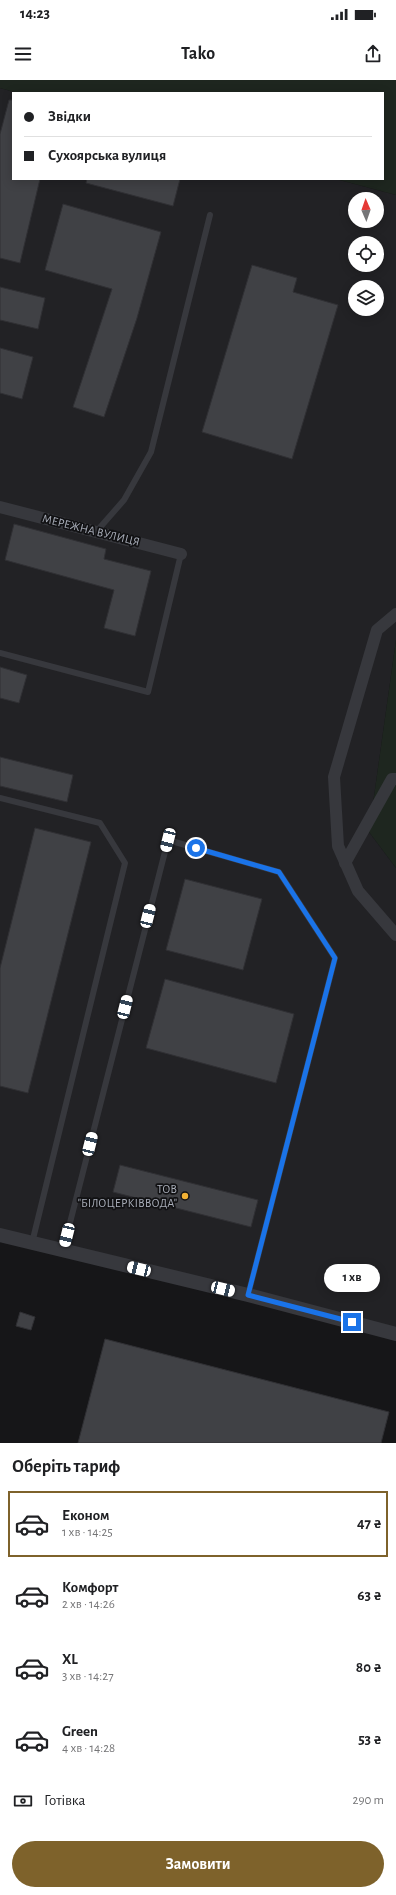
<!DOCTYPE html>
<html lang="uk">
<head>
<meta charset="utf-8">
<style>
  :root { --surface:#fff; --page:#f6f6f6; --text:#202124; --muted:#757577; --line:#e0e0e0; --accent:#7e622b }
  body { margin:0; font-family:"Alegreya Sans",sans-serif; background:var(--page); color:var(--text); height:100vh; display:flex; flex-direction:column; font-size:15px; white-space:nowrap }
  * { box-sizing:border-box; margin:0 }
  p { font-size:13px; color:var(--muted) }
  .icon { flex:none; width:22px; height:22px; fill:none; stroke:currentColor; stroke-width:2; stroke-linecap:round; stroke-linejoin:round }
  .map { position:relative; height:1363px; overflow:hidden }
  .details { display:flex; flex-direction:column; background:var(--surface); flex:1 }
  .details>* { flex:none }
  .guide { position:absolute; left:12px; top:12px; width:372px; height:88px; border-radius:0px; box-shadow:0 2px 10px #0003; display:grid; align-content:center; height:88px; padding:0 12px; background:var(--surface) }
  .needle { width:26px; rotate:358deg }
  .tools { position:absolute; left:348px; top:112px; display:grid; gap:8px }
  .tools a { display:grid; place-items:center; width:36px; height:36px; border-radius:50%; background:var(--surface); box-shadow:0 2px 10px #0003; font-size:20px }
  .end { position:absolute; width:18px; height:18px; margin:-9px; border:5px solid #1a73e8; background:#fff; box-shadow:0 0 0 2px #fff }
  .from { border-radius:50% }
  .bubble { position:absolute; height:28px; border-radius:14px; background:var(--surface); box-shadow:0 2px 10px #0003; font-size:13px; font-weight:600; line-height:28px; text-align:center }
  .car { position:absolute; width:12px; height:24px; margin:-12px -6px; border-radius:5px; box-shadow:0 0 3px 1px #0007; background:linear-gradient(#fff 24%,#345 0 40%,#fff 0 76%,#345 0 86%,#fff 0) }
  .guide b { display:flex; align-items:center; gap:14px; height:38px; font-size:15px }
  .guide b+b { border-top:1px solid var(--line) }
  .guide i { width:10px; height:10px; background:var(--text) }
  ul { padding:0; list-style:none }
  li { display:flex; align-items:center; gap:12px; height:66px; margin:0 8px 6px; padding:0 4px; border:2px solid transparent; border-radius:0px }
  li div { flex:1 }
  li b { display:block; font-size:15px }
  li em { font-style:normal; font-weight:600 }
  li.selected { border-color:var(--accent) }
  li>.icon { width:36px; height:36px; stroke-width:1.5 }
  h2 { padding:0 12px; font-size:18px; line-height:48px }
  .pay { display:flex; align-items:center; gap:10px; height:44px; padding:0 12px; font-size:15px }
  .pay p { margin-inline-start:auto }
  .action { display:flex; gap:8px; margin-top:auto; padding:8px 12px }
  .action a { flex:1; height:46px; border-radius:24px; background:var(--accent); color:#fff; font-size:16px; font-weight:600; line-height:46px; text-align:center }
  .status { display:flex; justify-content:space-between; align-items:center; height:28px; padding:0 20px; background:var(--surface); direction:ltr }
  .status svg { height:11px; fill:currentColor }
  header { display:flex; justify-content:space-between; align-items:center; height:52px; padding:0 12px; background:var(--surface); font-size:18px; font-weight:600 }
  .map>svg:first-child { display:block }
  .built { fill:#222225; fill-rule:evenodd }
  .green { fill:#1e261f }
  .building { fill:#404145; stroke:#303034 }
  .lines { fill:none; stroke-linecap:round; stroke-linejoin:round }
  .service { stroke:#37383d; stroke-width:6 }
  .minor { stroke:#37383d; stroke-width:12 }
  .tertiary { stroke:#37383d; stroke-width:14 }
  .route { stroke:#1a73e8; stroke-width:5 }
  .poi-dot { fill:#f2b134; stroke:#111113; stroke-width:1.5 }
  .labels { text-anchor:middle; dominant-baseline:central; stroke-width:3.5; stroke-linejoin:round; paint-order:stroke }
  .street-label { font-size:12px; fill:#a8adb8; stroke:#111113 }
  .poi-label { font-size:12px; fill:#a8adb8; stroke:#111113; text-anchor:end }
</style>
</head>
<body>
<div class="status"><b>14:23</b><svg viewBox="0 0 49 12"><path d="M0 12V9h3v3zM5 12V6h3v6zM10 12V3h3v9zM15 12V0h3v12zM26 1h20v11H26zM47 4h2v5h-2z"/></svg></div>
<header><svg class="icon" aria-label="menu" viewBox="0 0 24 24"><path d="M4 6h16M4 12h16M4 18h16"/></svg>Tako<svg class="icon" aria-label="share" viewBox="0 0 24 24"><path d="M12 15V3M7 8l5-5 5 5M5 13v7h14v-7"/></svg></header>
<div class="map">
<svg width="396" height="1363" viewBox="0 0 396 1363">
  <rect width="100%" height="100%" fill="#161618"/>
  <path class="built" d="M0,8l18,5h-5v86h323l60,16v445l-27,192 27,36v466l-396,-99zM355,119h22v22h-22zM355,163h22v22h-22zM355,207h22v22h-22z"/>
  <path class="green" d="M0,0h396v115l-60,-16h47v-86h-365l-18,-5z
    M396,560v228l-27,-36z"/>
  <path class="building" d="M9,20h4v79h27l-20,84 -20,-5v-124z
    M87,99h93l-7,27 -87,-23z
    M63,124l98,28 -24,86 -33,99 -31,-10 39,-118 -67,-19z
    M252,185l45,13 -4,14 45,13 -46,154 -90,-27z
    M0,207l45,11 -7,31 -38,-9z
    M0,268l33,9 -11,42 -22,-6z
    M14,444l92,25 -2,10 47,12 -16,65 -31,-8 10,-38 -109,-30z
    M0,587l27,8 -8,28 -19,-5z
    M0,677l73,18 -6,27 -67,-16z
    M35,748l56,14 -63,251 -28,-7v-118z
    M185,799l77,20 -19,71 -77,-20z
    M165,899l129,35 -18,69 -130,-35z
    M120,1085l138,35 -7,27 -138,-35z
    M20,1232l15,5 -4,13 -15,-4z
    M105,1259l284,73 -8,31h-303z"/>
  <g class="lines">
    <path class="service" d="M96,452l28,-32 27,-48 59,-237
      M0,573l148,39 33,-138
      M0,718l100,25 25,40 -93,380
      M63,1170l105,-410 111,32 56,86 -87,337"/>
    <path class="minor" d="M0,427l181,47
      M396,534l-19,16 -43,147 4,69 20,45 38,44
      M345,783l47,-84h4"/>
    <path class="tertiary" d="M0,1155l248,60 148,39"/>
  </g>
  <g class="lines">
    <path class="route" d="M196,768l83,24 56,86 -87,337 104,27"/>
  </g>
  <circle class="poi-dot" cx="185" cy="1116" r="4"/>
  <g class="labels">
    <g class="street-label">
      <text transform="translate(91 450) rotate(14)">МЕРЕЖНА ВУЛИЦЯ</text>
    </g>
    <g class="poi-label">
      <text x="177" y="1109">ТОВ<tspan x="177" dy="14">"БІЛОЦЕРКІВВОДА"</tspan></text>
    </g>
  </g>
</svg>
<div class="tools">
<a><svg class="needle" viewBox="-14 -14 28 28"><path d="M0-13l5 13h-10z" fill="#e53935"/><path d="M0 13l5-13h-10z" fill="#757577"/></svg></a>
<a><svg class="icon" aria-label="locate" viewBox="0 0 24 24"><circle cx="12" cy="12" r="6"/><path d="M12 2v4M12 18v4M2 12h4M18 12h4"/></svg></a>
<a><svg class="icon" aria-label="layers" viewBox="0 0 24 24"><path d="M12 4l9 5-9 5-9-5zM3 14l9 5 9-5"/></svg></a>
</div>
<i class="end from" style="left:196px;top:768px"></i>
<i class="end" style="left:352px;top:1242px"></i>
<div class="bubble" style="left:324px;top:1184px;width:56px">1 хв</div>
<i class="car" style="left:168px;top:760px;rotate:194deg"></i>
<i class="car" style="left:148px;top:836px;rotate:14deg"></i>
<i class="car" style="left:125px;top:927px;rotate:14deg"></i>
<i class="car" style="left:90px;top:1064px;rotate:14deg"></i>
<i class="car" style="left:67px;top:1155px;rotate:194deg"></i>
<i class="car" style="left:139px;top:1189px;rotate:284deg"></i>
<i class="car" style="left:223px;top:1209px;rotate:104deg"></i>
<div class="guide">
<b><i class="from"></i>Звідки</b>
<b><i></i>Сухоярська вулиця</b>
</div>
</div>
<section class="details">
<h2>Оберіть тариф</h2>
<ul>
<li class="selected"><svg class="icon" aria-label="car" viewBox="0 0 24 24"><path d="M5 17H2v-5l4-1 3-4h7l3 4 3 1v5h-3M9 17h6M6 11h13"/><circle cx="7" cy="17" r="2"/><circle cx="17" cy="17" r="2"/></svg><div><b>Економ</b><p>1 хв · 14:25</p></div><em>47 ₴</em></li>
<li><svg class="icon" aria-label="car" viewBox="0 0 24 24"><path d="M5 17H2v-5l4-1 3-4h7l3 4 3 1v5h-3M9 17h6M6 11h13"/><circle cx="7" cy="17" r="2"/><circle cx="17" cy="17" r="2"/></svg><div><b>Комфорт</b><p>2 хв · 14:26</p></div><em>63 ₴</em></li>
<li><svg class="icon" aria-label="car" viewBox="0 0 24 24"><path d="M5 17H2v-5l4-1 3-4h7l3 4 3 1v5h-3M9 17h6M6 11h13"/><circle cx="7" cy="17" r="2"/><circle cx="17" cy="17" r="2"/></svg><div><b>XL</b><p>3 хв · 14:27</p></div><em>80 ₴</em></li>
<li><svg class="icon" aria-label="car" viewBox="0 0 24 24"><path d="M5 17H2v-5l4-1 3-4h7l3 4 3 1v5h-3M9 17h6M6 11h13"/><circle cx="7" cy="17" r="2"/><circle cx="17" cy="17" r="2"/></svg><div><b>Green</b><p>4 хв · 14:28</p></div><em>53 ₴</em></li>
</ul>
<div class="pay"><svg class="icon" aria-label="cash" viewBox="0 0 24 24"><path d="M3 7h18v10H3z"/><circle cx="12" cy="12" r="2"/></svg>Готівка<p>290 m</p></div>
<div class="action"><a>Замовити</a></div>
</section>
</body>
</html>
